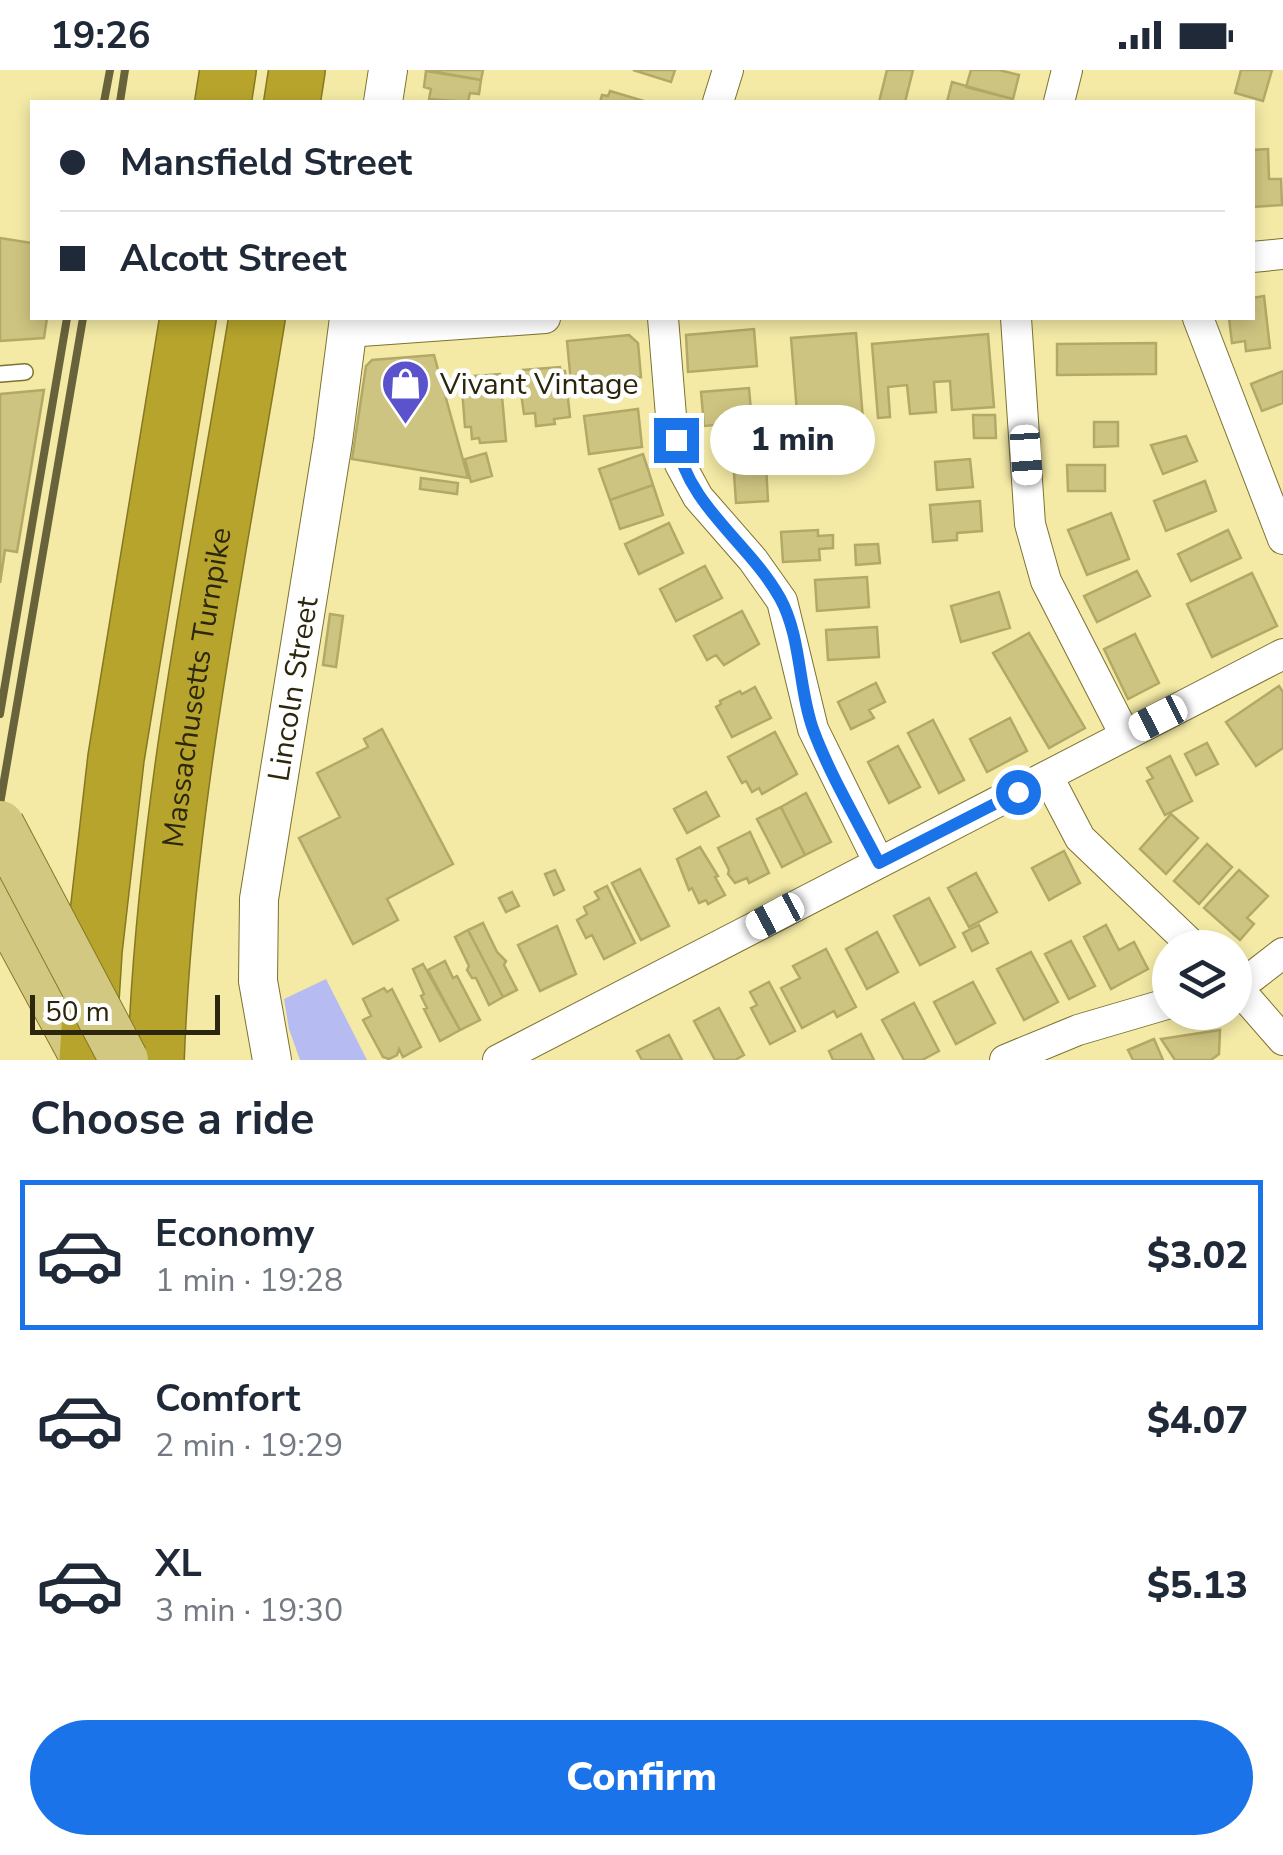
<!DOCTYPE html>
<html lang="en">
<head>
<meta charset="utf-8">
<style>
  :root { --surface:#fff; --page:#f6f6f7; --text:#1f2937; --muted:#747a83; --line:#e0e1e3; --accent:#1a73e8 }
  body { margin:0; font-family:"Nunito Sans",sans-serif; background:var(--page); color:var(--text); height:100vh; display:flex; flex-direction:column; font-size:38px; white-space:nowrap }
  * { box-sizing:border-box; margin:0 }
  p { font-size:32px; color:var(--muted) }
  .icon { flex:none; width:55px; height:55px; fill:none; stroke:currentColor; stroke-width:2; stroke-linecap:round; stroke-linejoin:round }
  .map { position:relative; height:990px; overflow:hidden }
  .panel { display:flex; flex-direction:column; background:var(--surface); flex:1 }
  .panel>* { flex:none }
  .top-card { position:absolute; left:30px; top:30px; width:1225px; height:220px; border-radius:0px; box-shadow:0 5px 15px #0003; display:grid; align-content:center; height:220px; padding:0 30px; background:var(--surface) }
  .tools { position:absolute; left:1152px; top:860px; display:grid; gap:20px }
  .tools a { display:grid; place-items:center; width:100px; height:100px; border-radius:50%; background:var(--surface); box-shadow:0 5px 15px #0003; font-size:50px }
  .scale { position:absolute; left:30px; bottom:25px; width:190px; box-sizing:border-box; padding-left:10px; border:5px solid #2c270c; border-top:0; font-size:28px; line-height:35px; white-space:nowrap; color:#2c270c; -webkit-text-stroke:8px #fff; paint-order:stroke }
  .end { position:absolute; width:45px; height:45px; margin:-22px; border:12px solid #1a73e8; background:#fff; box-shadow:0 0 0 5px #fff }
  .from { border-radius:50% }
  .bubble { position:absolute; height:70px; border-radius:35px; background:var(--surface); box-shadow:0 5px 15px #0003; font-size:32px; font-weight:800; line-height:70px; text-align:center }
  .car { position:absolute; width:30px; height:60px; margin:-30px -15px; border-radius:12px; box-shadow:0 0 8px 2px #0007; background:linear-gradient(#fff 24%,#345 0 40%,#fff 0 76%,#345 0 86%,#fff 0) }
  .top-card b { display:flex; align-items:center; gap:35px; height:95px; font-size:38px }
  .top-card b+b { border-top:2px solid var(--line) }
  .top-card i { width:25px; height:25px; background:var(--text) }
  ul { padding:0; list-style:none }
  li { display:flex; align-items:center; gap:30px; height:150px; margin:0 20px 15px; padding:0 10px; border:5px solid transparent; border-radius:0px }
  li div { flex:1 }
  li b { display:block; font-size:38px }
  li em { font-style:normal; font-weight:800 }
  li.current { border-color:var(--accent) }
  li>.icon { width:90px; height:90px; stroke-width:1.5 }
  h2 { padding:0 30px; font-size:45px; line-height:120px }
  .button { display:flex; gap:20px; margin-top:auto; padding:20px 30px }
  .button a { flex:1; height:115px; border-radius:60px; background:var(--accent); color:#fff; font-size:40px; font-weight:800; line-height:115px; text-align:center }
  .status { display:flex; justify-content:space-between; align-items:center; height:70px; padding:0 50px; background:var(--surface); direction:ltr }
  .status svg { height:28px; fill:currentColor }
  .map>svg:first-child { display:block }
  .green { fill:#b6bbf2 }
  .building { fill:#cec481; stroke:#b3a967; stroke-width:2.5 }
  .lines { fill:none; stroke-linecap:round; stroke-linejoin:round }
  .service-casing { stroke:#7c7230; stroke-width:18 }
  .minor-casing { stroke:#7c7230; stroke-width:32 }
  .tertiary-casing { stroke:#7c7230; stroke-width:40 }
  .primary-casing { stroke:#867821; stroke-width:50 }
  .motorway-casing { stroke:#867821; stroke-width:58 }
  .service { stroke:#fff; stroke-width:15 }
  .minor { stroke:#fff; stroke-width:30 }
  .tertiary { stroke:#fff; stroke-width:38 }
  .primary { stroke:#d3c881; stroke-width:48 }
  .motorway { stroke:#b6a42d; stroke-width:55 }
  .rail { stroke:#69633b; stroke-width:8 }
  .primary-bridge-casing { stroke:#867821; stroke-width:50; stroke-linecap:butt }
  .primary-bridge { stroke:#d3c881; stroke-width:48 }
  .route { stroke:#1a73e8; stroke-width:12 }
  .labels { text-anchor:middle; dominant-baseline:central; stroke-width:9; stroke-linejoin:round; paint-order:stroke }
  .poi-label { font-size:30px; fill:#2c270c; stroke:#fff; text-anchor:start }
  .street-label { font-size:30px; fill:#2c270c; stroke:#fff }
</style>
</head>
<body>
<div class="status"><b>19:26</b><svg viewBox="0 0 49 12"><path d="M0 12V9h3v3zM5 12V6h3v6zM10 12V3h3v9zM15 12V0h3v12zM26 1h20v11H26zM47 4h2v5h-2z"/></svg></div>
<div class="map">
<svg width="1283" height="990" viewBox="0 0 1283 990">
  <rect width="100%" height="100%" fill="#f4eaa6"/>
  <path class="green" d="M326,909l41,81h-67l-11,-31 -5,-30z"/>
  <path class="building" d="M426,0h57l-2,10z
    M633,0h42l-4,12z
    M887,0h26l-8,32h-26z
    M971,0h28l20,5 -6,24 -47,-12z
    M1241,0h31l-9,31 -28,-8z
    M426,1l55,9 -2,14 -9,-1 -2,9 -39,-3 2,-10 -7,-2z
    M952,12l61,17 -1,3h-65z
    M610,21l37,11h-47l2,-7 6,1z
    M1268,79l1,30h12l1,26 -30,2v-57z
    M0,168l32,5v75h15l-3,20 -44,3z
    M1264,226l6,52 -24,3 -1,-10 -13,2 -3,-25h23v-20z
    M754,259l3,37 -69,6 -2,-37z
    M856,263l8,99 -65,5 -8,-99z
    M988,264l6,73 -42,3 -2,-29 -16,1 2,30 -26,2 -3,-29 -19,2 2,30 -12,1 -6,-74z
    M629,265l9,8 3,34 -70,6 -4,-42z
    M1156,273v31l-99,1v-31z
    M434,285l34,123 -116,-19 14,-93 6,-6z
    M560,297l1,4h4l5,46 -16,2 1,5 -19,2 -1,-13 -11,1 -5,-34 4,-1v-9z
    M1283,301v32l-21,8 -11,-27z
    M500,304l6,67 -26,2 -1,-5 -7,1 -1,-12h-6l-4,-50z
    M749,318l3,34 -48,4 -3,-34z
    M44,320l-27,162 -12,-2 -5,33v-189z
    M638,339l4,38 -53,7 -5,-38z
    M973,345h22l1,23h-22z
    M1094,352h24v24l-24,1z
    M1186,366l11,25 -34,13 -12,-29z
    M765,377l3,54 -32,2 -3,-45 16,-1 -1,-9z
    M486,383l6,23 -21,6 -6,-23z
    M643,384l10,31 -43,15 -11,-31z
    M970,389l3,28 -36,3 -2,-28z
    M1067,395h38v26h-37z
    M421,408l37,5 -1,11 -37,-5z
    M1205,411l11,30 -50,20 -12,-30z
    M653,415l10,30 -43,14 -10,-29z
    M980,431l2,30 -25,2v7l-24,2 -3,-37z
    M1111,443l18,46 -42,16 -19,-45z
    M669,453l14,30 -44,21 -14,-30z
    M818,460v6l15,-1v13l-14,1 1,11 -37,2 -2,-30z
    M1228,460l13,28 -50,23 -13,-27z
    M878,474l2,19 -24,2 -1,-20z
    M705,496l17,32 -46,23 -16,-32z
    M1137,501l13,25 -53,26 -13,-26z
    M1252,503l25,53 -65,31 -25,-53z
    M867,507l2,30 -52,4 -2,-31z
    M999,522l11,36 -49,14 -10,-36z
    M742,541l17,33 -35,21 -8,-10 -9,5 -13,-24z
    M330,544l13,2 -7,51 -13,-2z
    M877,557l2,30 -51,3 -2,-30z
    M1029,563l56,95 -36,20 -56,-95z
    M1135,564l24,49 -31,16 -24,-50z
    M876,613l9,19 -16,8 5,8 -23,11 -13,-27z
    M1279,616l4,6v56l-27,18 -30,-44z
    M755,617l16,31 -39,19 -16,-30 5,-3 -1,-3 20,-10 2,3z
    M1010,648l17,33 -40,21 -17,-33z
    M933,650l31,60 -25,13 -31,-60z
    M382,659l71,135 -66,35 11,21 -45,24 -54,-106 41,-21 -23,-44 51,-26 -4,-8z
    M775,662l22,42 -35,20 -3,-6 -7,4 -6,-11 -4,2 -14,-26z
    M1207,673l11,21 -22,11 -11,-21z
    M898,676l22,41 -31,16 -21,-41z
    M1170,686l22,45 -27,14 -18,-34 6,-3 -6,-10z
    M706,722l13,24 -32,17 -13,-24z
    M806,723l25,49 -26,13 -24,-48z
    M781,737l24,48 -23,12 -25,-48z
    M1171,744l27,24 -32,36 -26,-25z
    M750,762l19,41 -20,10 -2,-5 -12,5 -7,-9 1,-4 -11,-22z
    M1207,774l25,23 -33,37 -25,-23z
    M700,777l18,29 -3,1 10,18 -17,9 -2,-4 -7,3 -7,-15 -3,2 -12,-31z
    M1064,781l16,32 -31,17 -17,-32z
    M640,799l29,57 -28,14 -29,-57z
    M555,800l9,20 -10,5 -9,-21z
    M1239,800l29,26 -21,22 7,6 -14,16 -36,-32z
    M976,803l21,39 -28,15 -21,-39z
    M607,816l28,57 -31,16 -12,-24 -6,3 -9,-18 10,-6 -3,-7 15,-8 -4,-7z
    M512,822l7,14 -13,6 -7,-14z
    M929,828l26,49 -35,18 -26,-49z
    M483,853l14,29 9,9 -2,4 13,25 -14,7 -35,-67z
    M979,855l9,18 -16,8 -9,-18z
    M1106,855l13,25 15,-8 14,27 -37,20 -27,-52z
    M557,856l19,48 -36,17 -22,-46z
    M468,860l35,67 -14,8 -13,-27h-4l-5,-8 2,-4 -14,-29z
    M877,862l21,40 -31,17 -21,-40z
    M1071,871l24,45 -26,13 -24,-45z
    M826,879l30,58 -19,10 -3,-6 -32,17 -21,-40 19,-10 -7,-12z
    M1031,882l27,50 -34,18 -27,-51z
    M445,891l8,17 4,-2 23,44 -20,10 -32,-60z
    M423,894l37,66 -20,11 -16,-32 3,-1 -6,-12 3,-2 -11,-25z
    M769,912l26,49 -25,13 -19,-36 6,-3 -7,-13z
    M973,912l22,41 -39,21 -22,-42z
    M384,918l3,4 5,-3 29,58 -18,10 -4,-8 -2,6 -8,4 -6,-2 -20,-37 8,-4 -8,-17z
    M914,933l25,48 -17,9h-18l-22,-40z
    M719,938l25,47 -9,5h-20l-21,-39z
    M1220,960l-1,24 -8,6h-36l-14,-21z
    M861,964l13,26h-41l-4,-9z
    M669,965l13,25h-40l-5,-9z
    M1154,969l9,21h-30l-5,-10z"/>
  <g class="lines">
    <defs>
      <path id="service" d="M0,304l25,-2"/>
      <path id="minor" d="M718,32l10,-32
        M1059,32l8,-32
        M1252,187l31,-3
        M663,248l8,98 9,48 18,33 55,63 29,41 31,128 66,134
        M1016,248l14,206 16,57 79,154
        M1198,248l85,221
        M347,262l198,-14
        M1048,707l32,61 115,110
        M1235,914l17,-7 31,-24
        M1235,915l48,55
        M498,990l785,-406
        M1005,990l73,-30 92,-27"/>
      <g id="tertiary">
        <path d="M383,32l5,-32"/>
        <path id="s1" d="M272,990l-14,-79 1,-82 74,-458 16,-123"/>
      </g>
      <path id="primary" d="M0,831l86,159"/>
      <g id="motorway">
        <path d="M223,32l5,-32"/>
        <path d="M292,32l5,-32"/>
        <path d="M87,990l7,-110 22,-192 72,-440"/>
        <path id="s2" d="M156,990c9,-249 61,-497 101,-742"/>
      </g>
    </defs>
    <use href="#service" class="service-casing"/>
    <use href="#minor" class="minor-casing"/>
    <use href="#tertiary" class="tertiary-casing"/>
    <use href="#primary" class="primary-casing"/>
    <use href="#motorway" class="motorway-casing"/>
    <use href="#service" class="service"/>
    <use href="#minor" class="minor"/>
    <use href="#tertiary" class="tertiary"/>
    <use href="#primary" class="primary"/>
    <use href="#motorway" class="motorway"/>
    <path class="rail" d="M104,32l6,-32
      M120,32l5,-32
      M0,644l67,-396
      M0,734l83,-486"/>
    <defs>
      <path id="primary-bridge" d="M0,755l124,235"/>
    </defs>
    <use href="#primary-bridge" class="primary-bridge-casing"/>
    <use href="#primary-bridge" class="primary-bridge"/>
  </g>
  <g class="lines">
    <path class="route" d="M676,370c12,67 72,101 104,158 22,40 18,92 34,134 17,45 43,88 65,131l139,-71"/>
  </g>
  <defs>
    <symbol id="shop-pin" viewBox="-11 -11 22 30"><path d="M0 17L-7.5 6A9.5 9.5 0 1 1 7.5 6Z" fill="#5a53cb" stroke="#fff"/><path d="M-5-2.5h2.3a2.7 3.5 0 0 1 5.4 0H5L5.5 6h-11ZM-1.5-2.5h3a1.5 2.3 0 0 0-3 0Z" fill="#fff"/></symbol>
  </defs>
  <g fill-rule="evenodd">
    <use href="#shop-pin" x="378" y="286" width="55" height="75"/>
  </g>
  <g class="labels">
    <g class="poi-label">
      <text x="440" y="314">Vivant Vintage</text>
    </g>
    <g class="street-label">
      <text stroke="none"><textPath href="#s2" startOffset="375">Massachusetts Turnpike</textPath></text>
      <text stroke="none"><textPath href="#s1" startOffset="375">Lincoln Street</textPath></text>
    </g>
  </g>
</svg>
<div class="tools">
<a><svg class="icon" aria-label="layers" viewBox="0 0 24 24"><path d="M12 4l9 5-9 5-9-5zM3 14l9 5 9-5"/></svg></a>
</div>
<div class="scale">50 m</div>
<i class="end from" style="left:1018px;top:722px"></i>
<i class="end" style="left:676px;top:370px"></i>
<div class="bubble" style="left:710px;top:335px;width:165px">1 min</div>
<i class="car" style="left:1026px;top:385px;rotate:176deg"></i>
<i class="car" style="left:1158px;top:648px;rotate:243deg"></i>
<i class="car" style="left:775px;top:846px;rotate:242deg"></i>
<div class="top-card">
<b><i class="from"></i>Mansfield Street</b>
<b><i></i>Alcott Street</b>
</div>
</div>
<section class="panel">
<h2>Choose a ride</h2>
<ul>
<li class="current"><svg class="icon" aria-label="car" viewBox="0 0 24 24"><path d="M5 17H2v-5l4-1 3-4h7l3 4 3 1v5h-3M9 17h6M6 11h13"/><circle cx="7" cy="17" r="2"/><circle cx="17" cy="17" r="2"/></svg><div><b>Economy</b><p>1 min · 19:28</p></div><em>$3.02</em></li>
<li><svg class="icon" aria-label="car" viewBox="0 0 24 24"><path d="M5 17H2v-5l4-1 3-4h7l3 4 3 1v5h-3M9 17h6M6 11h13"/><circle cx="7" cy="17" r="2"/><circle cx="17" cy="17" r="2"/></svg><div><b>Comfort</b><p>2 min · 19:29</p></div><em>$4.07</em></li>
<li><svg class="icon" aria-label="car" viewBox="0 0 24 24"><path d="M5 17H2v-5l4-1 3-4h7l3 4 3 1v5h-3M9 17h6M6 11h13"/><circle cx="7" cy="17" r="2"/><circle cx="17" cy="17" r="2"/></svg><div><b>XL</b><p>3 min · 19:30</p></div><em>$5.13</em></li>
</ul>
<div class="button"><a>Confirm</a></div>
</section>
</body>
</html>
